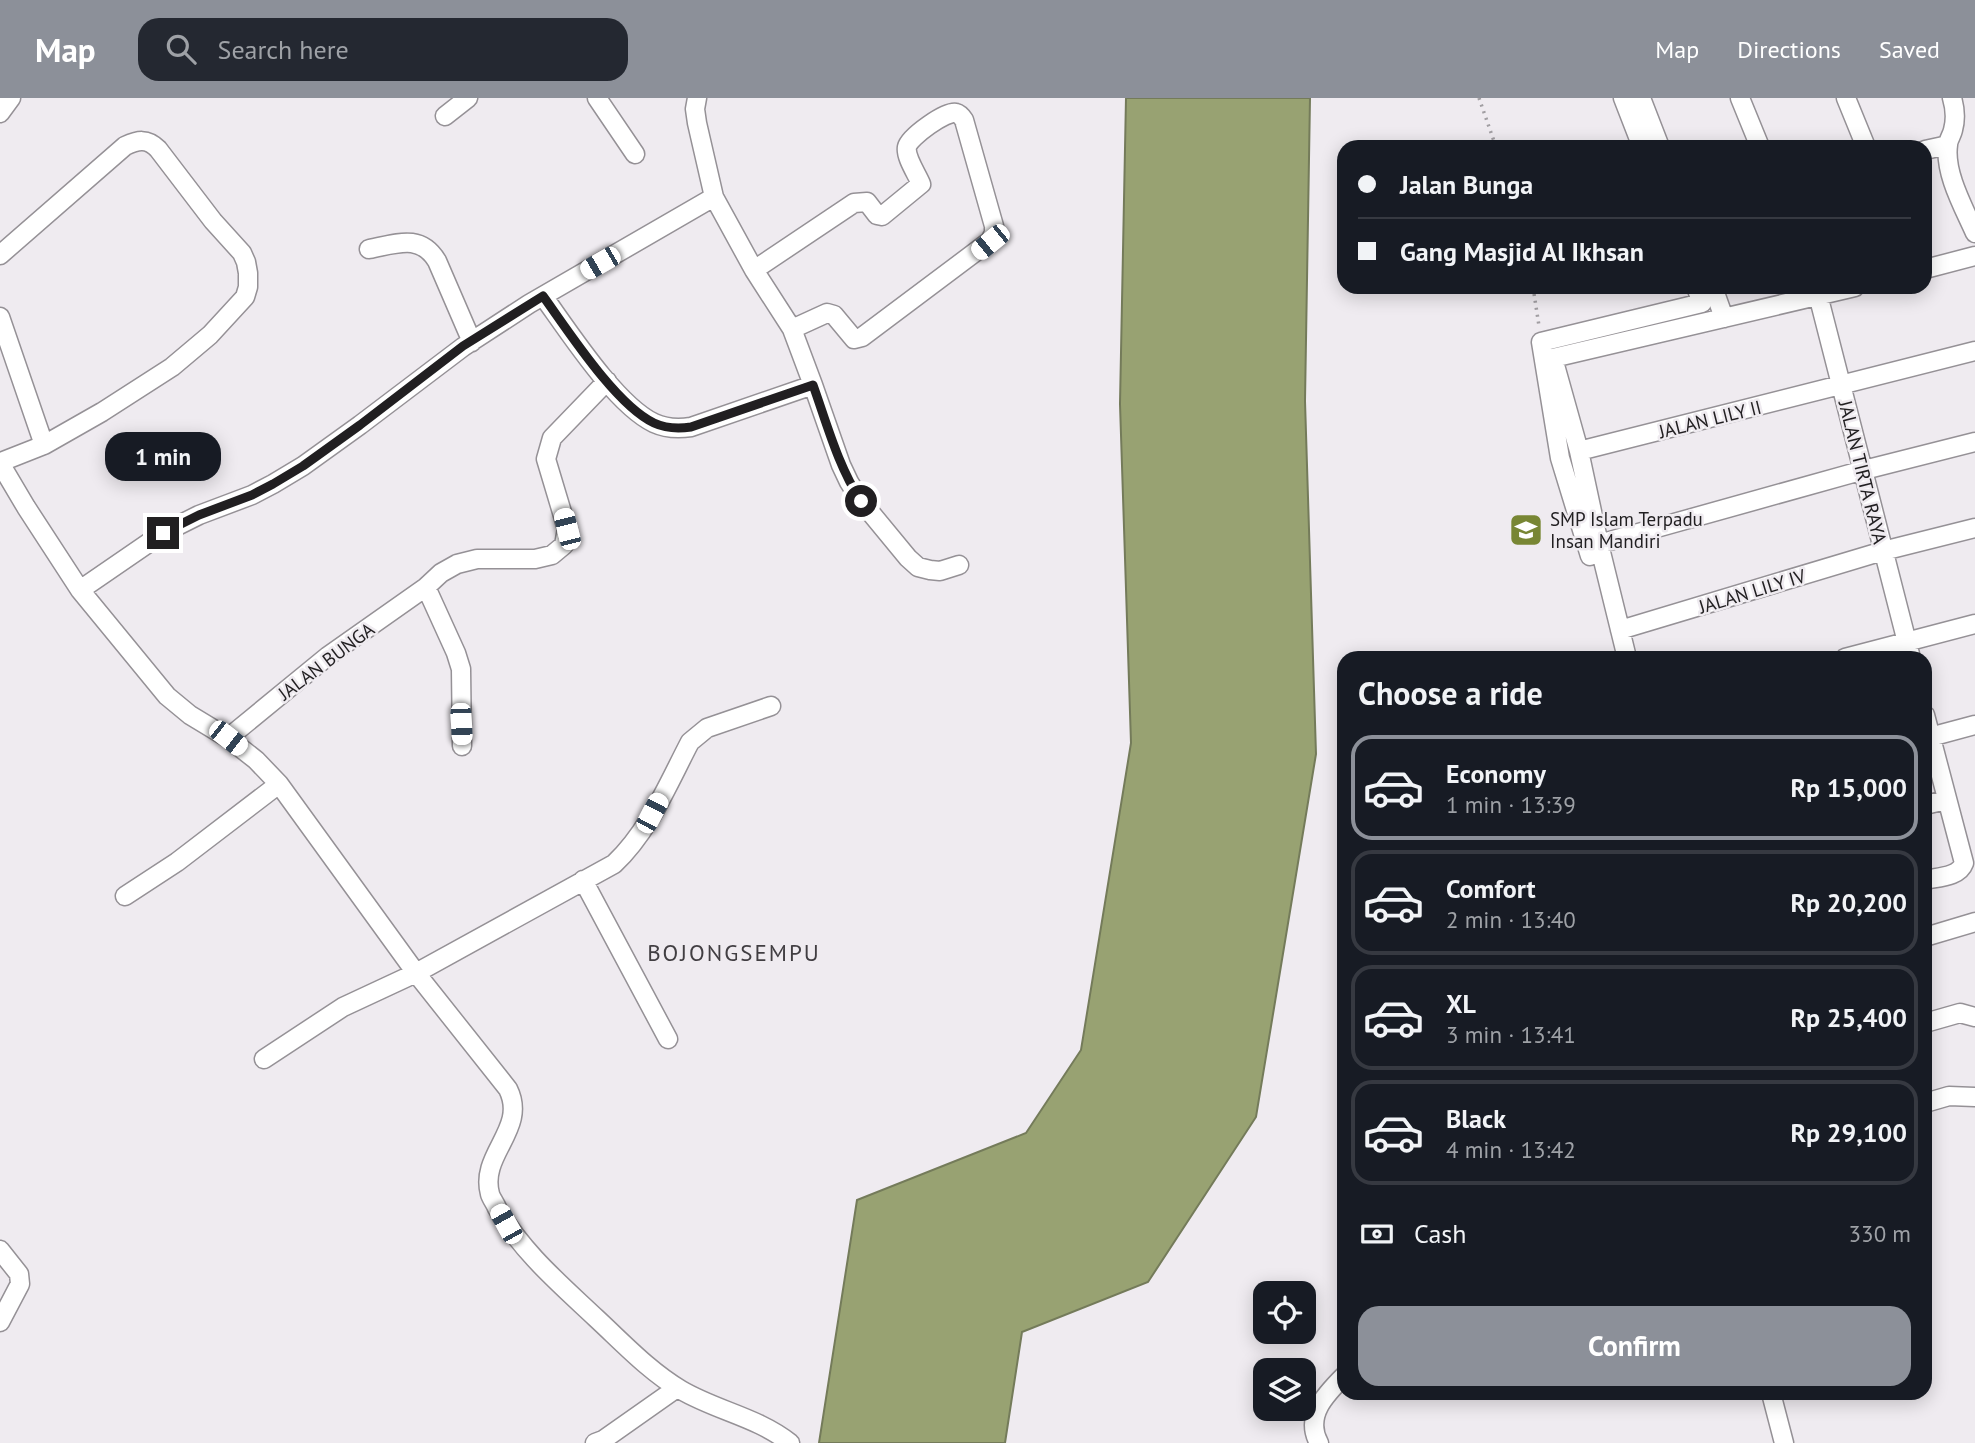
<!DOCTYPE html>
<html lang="en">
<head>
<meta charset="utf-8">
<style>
  :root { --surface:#171b24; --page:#242831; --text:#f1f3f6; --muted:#9ea1a6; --line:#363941; --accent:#8c9099 }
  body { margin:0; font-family:"PT Sans",sans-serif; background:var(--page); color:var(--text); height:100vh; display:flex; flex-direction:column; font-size:26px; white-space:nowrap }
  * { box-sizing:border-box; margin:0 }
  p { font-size:23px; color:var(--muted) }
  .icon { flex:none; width:38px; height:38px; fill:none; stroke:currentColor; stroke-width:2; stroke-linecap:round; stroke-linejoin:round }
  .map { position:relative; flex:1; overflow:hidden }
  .drawer { position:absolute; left:1337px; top:553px; width:595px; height:749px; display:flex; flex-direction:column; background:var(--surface); border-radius:21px; box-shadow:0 4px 18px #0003 }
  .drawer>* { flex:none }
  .banner { position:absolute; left:1337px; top:42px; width:595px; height:154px; border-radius:21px; box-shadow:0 4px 18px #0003; display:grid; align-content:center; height:154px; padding:0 21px; background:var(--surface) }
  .fabs { position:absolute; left:1253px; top:1183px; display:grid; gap:14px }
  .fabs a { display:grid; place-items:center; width:63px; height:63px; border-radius:14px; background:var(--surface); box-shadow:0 4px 18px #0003; font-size:35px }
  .end { position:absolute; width:32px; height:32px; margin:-16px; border:9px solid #211f21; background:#fff; box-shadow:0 0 0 4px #fff }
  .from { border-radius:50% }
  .bubble { position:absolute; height:49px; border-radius:21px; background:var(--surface); box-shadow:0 4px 18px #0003; font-size:23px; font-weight:700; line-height:49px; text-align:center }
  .car { position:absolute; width:21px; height:42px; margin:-21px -10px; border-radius:9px; box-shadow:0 0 5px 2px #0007; background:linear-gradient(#fff 24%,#345 0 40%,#fff 0 76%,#345 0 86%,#fff 0) }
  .banner b { display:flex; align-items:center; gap:24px; height:66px; font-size:26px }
  .banner b+b { border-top:2px solid var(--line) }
  .banner i { width:18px; height:18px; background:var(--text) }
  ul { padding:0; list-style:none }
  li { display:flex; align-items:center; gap:21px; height:105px; margin:0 14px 10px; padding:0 7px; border:4px solid var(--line); border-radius:21px }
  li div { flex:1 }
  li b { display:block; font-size:26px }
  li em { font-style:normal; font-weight:700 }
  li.active { border-color:var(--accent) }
  li>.icon { width:63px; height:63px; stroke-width:1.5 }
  h2 { padding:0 21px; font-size:32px; line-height:84px }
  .pay { display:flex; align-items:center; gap:18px; height:77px; padding:0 21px; font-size:26px }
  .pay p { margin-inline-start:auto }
  .cta { display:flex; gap:14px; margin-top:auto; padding:14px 21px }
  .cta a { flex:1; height:80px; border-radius:21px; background:var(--accent); color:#fff; font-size:28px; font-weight:700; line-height:80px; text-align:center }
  header { display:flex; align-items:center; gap:42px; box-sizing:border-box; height:98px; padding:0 35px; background:var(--accent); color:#fff }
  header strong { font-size:33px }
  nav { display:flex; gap:38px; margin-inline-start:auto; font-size:24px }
  .search { width:490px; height:63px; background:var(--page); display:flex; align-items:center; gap:18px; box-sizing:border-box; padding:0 24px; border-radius:21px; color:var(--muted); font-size:26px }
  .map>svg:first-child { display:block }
  .water { fill:#98a272; stroke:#747b5a; stroke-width:2 }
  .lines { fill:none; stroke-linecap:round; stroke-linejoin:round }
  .minor-casing { stroke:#959196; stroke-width:21 }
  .path { stroke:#a19ea2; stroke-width:3.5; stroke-dasharray:2 5; stroke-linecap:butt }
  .minor { stroke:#fff; stroke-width:18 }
  .route { stroke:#211f21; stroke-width:9 }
  .labels { text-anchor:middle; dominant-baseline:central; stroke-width:5; stroke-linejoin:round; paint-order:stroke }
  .street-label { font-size:19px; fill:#211f21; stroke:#efebf0 }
  .poi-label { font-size:19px; fill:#211f21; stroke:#efebf0; text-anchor:start }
  .quarter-label { font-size:23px; letter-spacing:2px; fill:#413e42; stroke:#efebf0 }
</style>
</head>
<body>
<header>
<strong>Map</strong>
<div class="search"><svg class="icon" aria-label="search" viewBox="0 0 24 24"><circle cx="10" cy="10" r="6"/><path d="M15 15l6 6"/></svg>Search here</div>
<nav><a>Map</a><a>Directions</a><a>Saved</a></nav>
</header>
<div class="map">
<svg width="1975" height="1345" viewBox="0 0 1975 1345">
  <rect width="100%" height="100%" fill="#efebf0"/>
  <path class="water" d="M1126,0h184l-5,303 11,353 -60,363 -108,165 -126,50 -17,111h-186l38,-243 169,-67 55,-83 50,-307 -11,-339z"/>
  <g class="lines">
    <defs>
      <path id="minor" d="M597,0l38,56
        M697,0l-2,11 2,14 17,74 40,73 38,59 21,56
        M1623,0l19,49
        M1641,0l19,49
        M1740,0l20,49
        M1846,0l20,49
        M1952,0c3,10 4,21 1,32 -1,5 -5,10 -5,15 -4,28 16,63 27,88
        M0,15l11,-15
        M445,18l23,-18
        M1925,52l23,-5
        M369,151c27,-5 51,-16 68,12l35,81
        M0,157l125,-109c13,-6 22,-8 33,3l55,72 29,32 4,9 2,11v14l-3,10 -35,38 -38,32 -70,45 -58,33 -43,17
        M1925,171l50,-13
        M754,172l100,-67 13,-1 10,13 5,1 39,-32c-4,-10 -16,-27 -14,-37 2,-10 40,-37 49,-34 4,1 6,4 8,7l30,106v7l-4,8 -128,96 -8,2 -20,-24 -7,-2 -35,16
        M1713,189l11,31
        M1816,189l95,371
        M543,198c26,36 73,109 111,127 13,6 24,6 37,4l122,-42 28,80 8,17 12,19 47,57 10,9 12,3 10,1 19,-6
        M0,219l44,128
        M1579,353l396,-100
        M0,365l26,44 54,83 87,106 23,19 38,23 28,22 23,24 137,189 92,116c20,40 -29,65 -18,105 1,4 5,9 7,14 24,43 63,76 99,110 27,25 53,53 85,72 36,21 76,27 109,53
        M1599,446l265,-74 111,-28
        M1590,458l-30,-98 -19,-116 161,-39 -6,-16
        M426,489l30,66 5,16 1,77
        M80,492l83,-57 36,-18 53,-20 21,-11 30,-18 57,-41 103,-78 66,-43 185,-107
        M1620,532l263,-79 92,-23
        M1627,560l-28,-114 -20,-93 -26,-93 302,-71
        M1845,560l130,-34
        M1925,617l39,148c-5,14 -25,14 -39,17
        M1930,639l45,-12
        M228,640l100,-82 98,-69 15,-14 16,-9 20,-5h58l17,-4 12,-10 3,-16 -21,-70 6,-21 55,-57
        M1925,707l21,-5
        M583,782l85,159
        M125,798l52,-34 102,-78
        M1925,839l50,-15
        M1925,925l35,-10 15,4
        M264,961l79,-52 73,-34 198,-109c35,-33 54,-80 76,-122l17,-14 64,-22
        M1925,1005l24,-7 26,1
        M0,1152l19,24 1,10 -20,38
        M1771,1295l13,50
        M595,1345l8,-3 74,-52
        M1319,1345c-15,-27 7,-49 25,-67"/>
    </defs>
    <use href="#minor" class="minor-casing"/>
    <path class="path" d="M1479,0l17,49
      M1533,189l6,39"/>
    <use href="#minor" class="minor"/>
  </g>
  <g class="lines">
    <path class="route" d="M163,435l36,-18 53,-20 21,-11 30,-18 57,-41 103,-79 80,-50c26,36 73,109 111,127 13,6 24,6 37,4l122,-42c14,39 25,81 48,116"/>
  </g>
  <defs>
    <symbol id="school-square" viewBox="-11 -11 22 22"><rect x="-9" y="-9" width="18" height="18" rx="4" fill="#788634" stroke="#efebf0"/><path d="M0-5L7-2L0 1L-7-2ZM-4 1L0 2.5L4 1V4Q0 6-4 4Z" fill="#fff"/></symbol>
  </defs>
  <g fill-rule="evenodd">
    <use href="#school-square" x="1507" y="413" width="38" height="38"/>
  </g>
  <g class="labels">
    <g class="street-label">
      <text transform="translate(1710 321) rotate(-14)">JALAN LILY II</text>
      <text transform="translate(1863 374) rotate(76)">JALAN TIRTA RAYA</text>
      <text transform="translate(1752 493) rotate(-17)">JALAN LILY IV</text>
      <text transform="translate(326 563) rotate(-37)">JALAN BUNGA</text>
    </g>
    <g class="poi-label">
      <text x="1550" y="421">SMP Islam Terpadu<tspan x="1550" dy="22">Insan Mandiri</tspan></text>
    </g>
    <g class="quarter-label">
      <text x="734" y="854">BOJONGSEMPU</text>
    </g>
  </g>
</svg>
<div class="fabs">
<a><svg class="icon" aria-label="locate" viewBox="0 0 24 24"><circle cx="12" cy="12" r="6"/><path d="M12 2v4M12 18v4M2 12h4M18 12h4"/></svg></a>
<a><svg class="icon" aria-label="layers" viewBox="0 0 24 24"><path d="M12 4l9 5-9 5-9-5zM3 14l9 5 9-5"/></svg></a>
</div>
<i class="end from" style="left:861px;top:403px"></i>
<i class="end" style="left:163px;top:435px"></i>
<div class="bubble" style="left:105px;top:334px;width:116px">1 min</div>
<i class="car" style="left:990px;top:144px;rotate:231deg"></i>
<i class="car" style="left:600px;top:165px;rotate:240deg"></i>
<i class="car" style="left:567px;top:431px;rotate:346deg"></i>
<i class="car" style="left:461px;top:626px;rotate:177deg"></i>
<i class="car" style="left:228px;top:640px;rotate:128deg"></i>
<i class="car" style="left:652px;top:715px;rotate:28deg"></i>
<i class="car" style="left:506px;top:1126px;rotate:331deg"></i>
<div class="banner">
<b><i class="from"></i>Jalan Bunga</b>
<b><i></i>Gang Masjid Al Ikhsan</b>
</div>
<section class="drawer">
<h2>Choose a ride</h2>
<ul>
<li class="active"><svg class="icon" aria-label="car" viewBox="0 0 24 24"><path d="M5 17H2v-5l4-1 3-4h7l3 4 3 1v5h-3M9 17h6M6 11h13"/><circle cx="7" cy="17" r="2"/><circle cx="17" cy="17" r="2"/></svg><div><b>Economy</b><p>1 min · 13:39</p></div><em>Rp 15,000</em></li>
<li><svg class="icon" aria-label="car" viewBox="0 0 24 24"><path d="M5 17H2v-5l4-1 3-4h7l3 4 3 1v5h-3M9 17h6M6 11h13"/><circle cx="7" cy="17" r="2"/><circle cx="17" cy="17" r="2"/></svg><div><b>Comfort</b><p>2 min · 13:40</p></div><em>Rp 20,200</em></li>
<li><svg class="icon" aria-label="car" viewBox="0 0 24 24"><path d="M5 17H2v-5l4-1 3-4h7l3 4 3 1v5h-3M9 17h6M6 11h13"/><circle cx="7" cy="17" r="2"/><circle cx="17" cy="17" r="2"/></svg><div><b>XL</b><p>3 min · 13:41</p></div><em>Rp 25,400</em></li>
<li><svg class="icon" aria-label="car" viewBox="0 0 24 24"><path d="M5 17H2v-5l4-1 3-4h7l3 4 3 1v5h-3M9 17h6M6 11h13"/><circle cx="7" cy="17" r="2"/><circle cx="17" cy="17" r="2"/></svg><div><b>Black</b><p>4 min · 13:42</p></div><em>Rp 29,100</em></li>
</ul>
<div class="pay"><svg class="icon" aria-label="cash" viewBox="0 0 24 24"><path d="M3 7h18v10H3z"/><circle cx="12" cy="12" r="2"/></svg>Cash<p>330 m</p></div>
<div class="cta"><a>Confirm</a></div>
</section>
</div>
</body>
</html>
